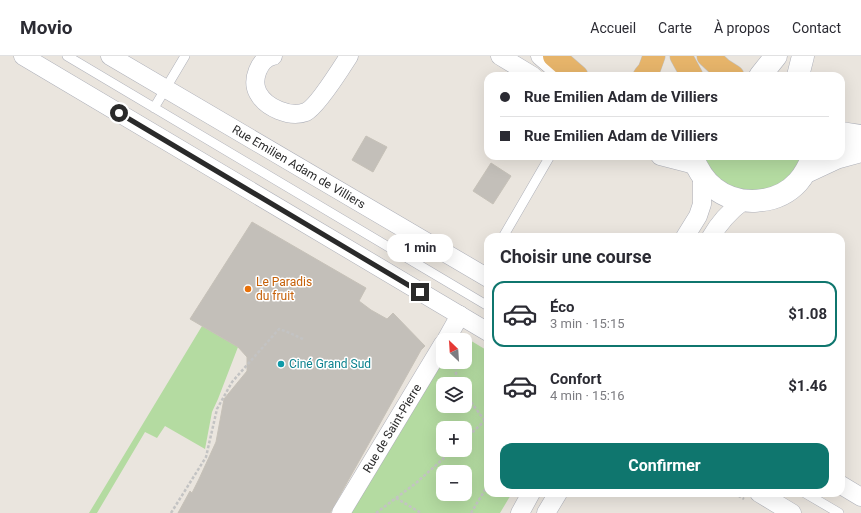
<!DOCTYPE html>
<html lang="fr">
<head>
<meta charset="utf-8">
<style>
  :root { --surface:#fff; --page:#f7f7f7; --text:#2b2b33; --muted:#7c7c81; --line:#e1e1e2; --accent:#0f766e }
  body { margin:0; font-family:Roboto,sans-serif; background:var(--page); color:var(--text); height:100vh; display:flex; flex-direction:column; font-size:15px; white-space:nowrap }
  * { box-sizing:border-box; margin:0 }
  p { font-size:13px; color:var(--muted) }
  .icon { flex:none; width:22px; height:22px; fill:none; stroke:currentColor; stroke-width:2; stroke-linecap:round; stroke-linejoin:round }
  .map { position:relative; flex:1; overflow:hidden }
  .panel { position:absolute; left:484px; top:177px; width:361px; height:264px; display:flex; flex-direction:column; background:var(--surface); border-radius:12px; box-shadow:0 4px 16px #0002 }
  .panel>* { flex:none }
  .top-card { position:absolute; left:484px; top:16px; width:361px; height:88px; border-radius:12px; box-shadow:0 4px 16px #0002; display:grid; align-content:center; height:88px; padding:0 16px; background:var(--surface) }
  .needle { width:26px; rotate:335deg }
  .tools { position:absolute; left:436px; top:277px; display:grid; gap:8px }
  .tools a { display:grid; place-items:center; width:36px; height:36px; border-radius:8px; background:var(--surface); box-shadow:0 4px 16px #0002; font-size:20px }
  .end { position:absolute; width:18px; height:18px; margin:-9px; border:5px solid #2a2a2a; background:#fff; box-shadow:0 0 0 2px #fff }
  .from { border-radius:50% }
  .bubble { position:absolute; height:28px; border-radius:12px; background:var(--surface); box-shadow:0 4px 16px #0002; font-size:13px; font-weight:700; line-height:28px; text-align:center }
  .top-card b { display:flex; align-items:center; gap:14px; height:38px; font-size:15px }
  .top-card b+b { border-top:1px solid var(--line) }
  .top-card i { width:10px; height:10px; background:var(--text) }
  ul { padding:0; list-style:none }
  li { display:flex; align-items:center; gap:12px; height:66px; margin:0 8px 6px; padding:0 8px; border:2px solid transparent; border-radius:12px }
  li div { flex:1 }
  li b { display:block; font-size:15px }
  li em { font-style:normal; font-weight:700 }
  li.on { border-color:var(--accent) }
  li>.icon { width:36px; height:36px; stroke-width:1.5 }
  h2 { padding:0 16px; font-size:18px; line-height:48px }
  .action { display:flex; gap:8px; margin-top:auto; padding:8px 16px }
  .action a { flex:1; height:46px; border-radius:12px; background:var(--accent); color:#fff; font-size:16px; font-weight:700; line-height:46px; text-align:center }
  header { display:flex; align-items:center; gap:24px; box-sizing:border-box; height:56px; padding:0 20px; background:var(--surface); border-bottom:1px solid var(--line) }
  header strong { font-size:19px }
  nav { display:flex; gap:22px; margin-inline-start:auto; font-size:14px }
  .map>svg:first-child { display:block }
  .green { fill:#b4dba1; fill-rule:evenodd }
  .building { fill:#c3bfb9; stroke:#c6c1b8 }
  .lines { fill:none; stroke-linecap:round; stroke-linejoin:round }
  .service-casing { stroke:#aeb0b9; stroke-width:10 }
  .minor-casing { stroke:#aeb0b9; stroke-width:19 }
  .secondary-casing { stroke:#aeb0b9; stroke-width:23 }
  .trunk-casing { stroke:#c3c3c3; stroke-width:23 }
  .path { stroke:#c3c3c3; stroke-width:2.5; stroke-dasharray:3 2; stroke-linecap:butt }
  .service { stroke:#fff; stroke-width:9 }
  .minor { stroke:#fff; stroke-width:18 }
  .secondary { stroke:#fff; stroke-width:22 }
  .trunk { stroke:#e6b46a; stroke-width:22 }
  .route { stroke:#2a2a2a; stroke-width:5 }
  .food-dot { fill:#e8710a; stroke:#fff; stroke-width:1.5 }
  .culture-dot { fill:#0f9aa8; stroke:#fff; stroke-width:1.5 }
  .labels { text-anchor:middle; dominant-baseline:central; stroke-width:3; stroke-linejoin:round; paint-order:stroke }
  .street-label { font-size:12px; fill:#2a2a2a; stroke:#fff }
  .food-label { font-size:12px; fill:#c56008; stroke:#fff; text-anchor:start }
  .culture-label { font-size:12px; fill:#0d838f; stroke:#fff; text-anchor:start }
</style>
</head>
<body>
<header>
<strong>Movio</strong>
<nav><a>Accueil</a><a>Carte</a><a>À propos</a><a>Contact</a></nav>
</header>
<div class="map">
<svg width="861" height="457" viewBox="0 0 861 457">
  <rect width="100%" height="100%" fill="#eae5de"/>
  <path class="green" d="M702,100h103l-3,11 -26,24 -35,2 -30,-19z
    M202,270l36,21 -20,52 -6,13 -7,37 -40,-23 -8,12 -12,-6 -48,81h-8z
    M458,277l30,18v142h24l-12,20h-150l93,-155v4h22v-22h-11zM443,328h22v22h-22zM443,372h22v22h-22zM443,416h22v22h-22z"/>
  <path class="building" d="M366,80l21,11 -14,25 -21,-12z
    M491,107l20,13 -18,28 -20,-13z
    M252,166l114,66 -7,13 12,9 16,9 6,-6 32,33 -4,4 -91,163h-152l12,-22 2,2 7,-14 17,-37 8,-43 23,-28v-14l-9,-10 -48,-28z"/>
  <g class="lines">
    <defs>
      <path id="service" d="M67,0l421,250
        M154,52l31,-52
        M503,181l47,-81
        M805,437l34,20"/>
      <g id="minor">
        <path d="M23,0l465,276"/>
        <path id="s1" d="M110,0l378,222"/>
        <path d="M273,0c-14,3 -22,24 -15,37 8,15 32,25 48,19 11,-5 36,-45 43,-56"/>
        <path d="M500,0l33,20"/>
        <path d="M540,0l21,18"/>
        <path d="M660,100l35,9"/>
        <path d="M685,181l13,-21 4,-12v-29"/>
        <path d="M711,181c8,-14 19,-26 32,-36"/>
        <path d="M446,284l14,-25"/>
        <path d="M841,429l20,12"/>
        <path d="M759,437l33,20"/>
        <path id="s2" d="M341,457l102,-169"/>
        <path d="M520,457l11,-20"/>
        <path d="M546,457l12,-20"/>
      </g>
      <path id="secondary" d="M760,20l16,-20
        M798,20l5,-20
        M841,77l20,3
        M692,100c5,12 11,24 22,32 24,19 63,17 84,-6 7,-8 11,-16 15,-26
        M806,116l30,-14 25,-7"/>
      <path id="trunk" d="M554,0l23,20
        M681,0l11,20
        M708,0l14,13 11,7
        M644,20l5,-6 5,-14"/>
    </defs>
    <use href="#service" class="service-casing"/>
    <use href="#minor" class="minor-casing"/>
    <use href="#secondary" class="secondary-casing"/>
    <use href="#trunk" class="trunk-casing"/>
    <path class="path" d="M455,306l2,22
      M465,338l20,27
      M465,383l23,-21
      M734,437l10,6
      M396,442l25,15
      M171,457l35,-56 11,-48 15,-27 47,-53 6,2 18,8
      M376,457l40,-30 37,-33
      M471,457l17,-28"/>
    <use href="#service" class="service"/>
    <use href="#minor" class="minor"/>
    <use href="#secondary" class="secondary"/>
    <use href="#trunk" class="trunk"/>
  </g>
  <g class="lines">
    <path class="route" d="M119,57l301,179"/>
  </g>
  <circle class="food-dot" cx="248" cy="233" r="4"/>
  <circle class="culture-dot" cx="281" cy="308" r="4"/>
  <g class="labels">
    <g class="street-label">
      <text stroke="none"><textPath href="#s1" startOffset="219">Rue Emilien Adam de Villiers</textPath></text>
      <text stroke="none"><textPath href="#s2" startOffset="99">Rue de Saint-Pierre</textPath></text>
    </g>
    <g class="food-label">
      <text x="256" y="226">Le Paradis<tspan x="256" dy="14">du fruit</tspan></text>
    </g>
    <g class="culture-label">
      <text x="289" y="308">Ciné Grand Sud</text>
    </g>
  </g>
</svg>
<div class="tools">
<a><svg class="needle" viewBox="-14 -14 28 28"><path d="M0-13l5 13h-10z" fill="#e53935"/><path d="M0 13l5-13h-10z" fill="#7c7c81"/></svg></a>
<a><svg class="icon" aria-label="layers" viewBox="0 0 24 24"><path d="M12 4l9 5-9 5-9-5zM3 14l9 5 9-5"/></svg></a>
<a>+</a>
<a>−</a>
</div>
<i class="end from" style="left:119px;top:57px"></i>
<i class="end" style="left:420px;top:236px"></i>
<div class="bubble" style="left:387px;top:178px;width:66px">1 min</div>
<div class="top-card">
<b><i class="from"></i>Rue Emilien Adam de Villiers</b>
<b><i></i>Rue Emilien Adam de Villiers</b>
</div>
<section class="panel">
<h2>Choisir une course</h2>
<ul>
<li class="on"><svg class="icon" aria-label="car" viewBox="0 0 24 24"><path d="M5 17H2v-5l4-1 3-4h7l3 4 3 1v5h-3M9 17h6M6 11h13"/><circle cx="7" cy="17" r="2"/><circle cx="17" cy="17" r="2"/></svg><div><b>Éco</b><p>3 min · 15:15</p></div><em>$1.08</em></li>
<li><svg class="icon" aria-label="car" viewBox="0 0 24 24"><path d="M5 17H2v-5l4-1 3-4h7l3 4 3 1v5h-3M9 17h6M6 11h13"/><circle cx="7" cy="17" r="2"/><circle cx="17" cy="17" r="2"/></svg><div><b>Confort</b><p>4 min · 15:16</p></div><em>$1.46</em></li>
</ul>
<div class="action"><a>Confirmer</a></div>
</section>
</div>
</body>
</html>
